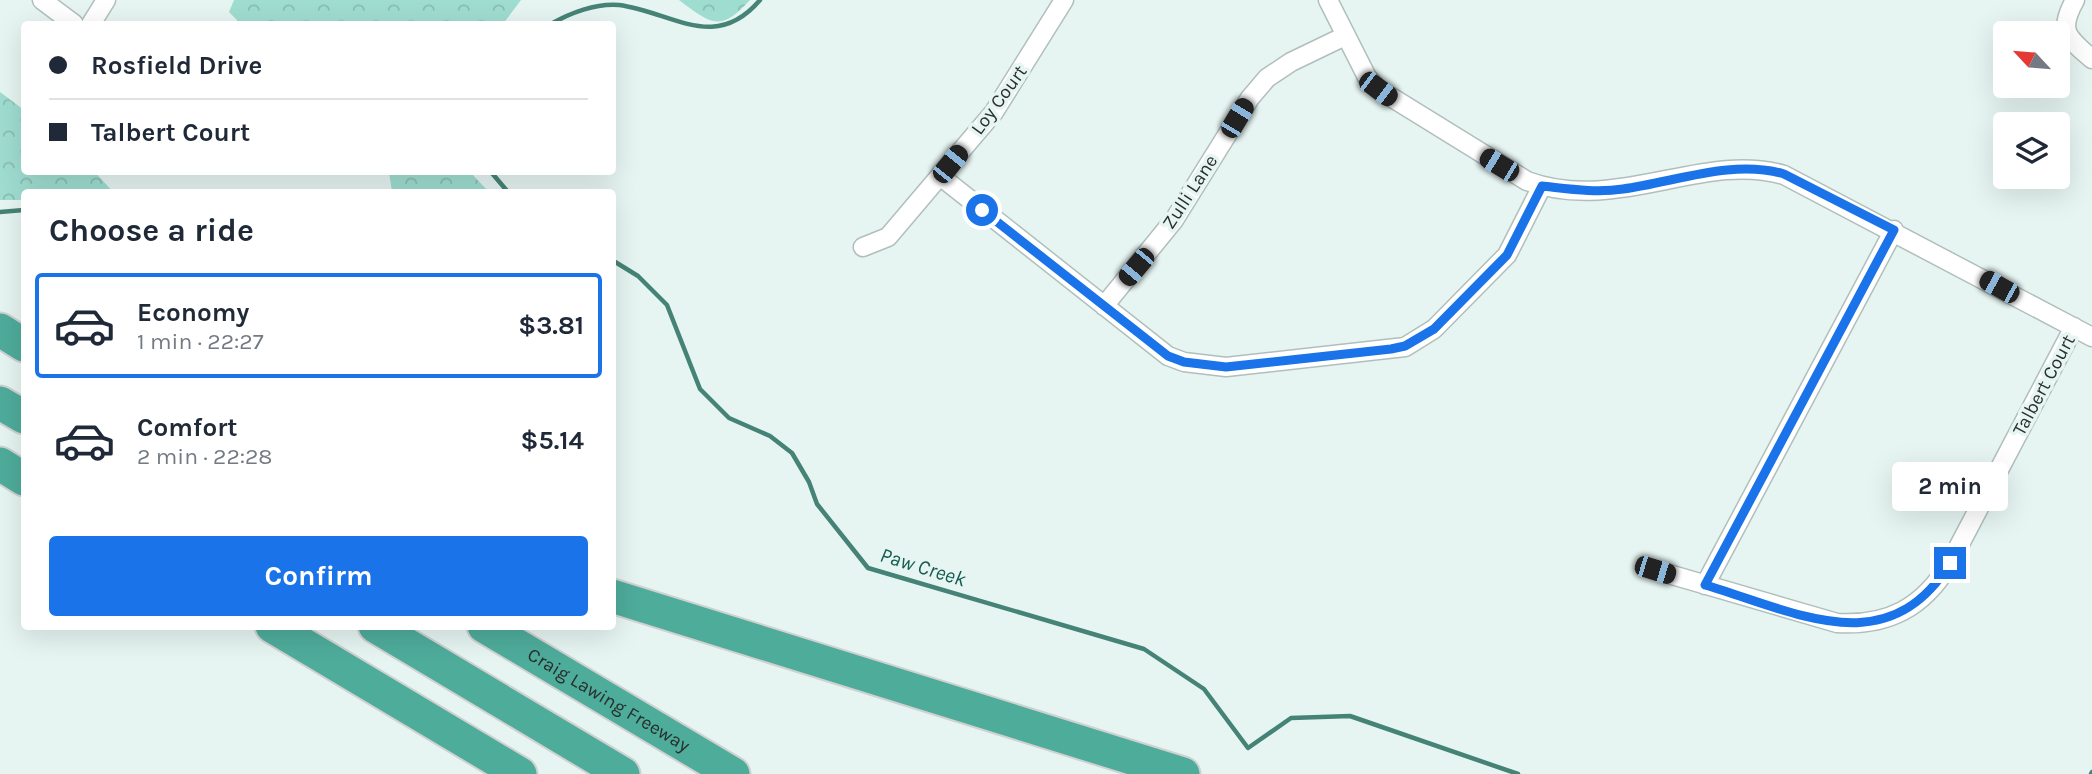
<!DOCTYPE html>
<html lang="en">
<head>
<meta charset="utf-8">
<style>
  :root { --surface:#fff; --page:#f6f6f7; --text:#1f2937; --muted:#747a83; --line:#e0e1e3; --accent:#1a73e8 }
  body { margin:0; font-family:Karla,sans-serif; background:var(--page); color:var(--text); height:100vh; display:flex; flex-direction:column; font-size:26px; white-space:nowrap }
  * { box-sizing:border-box; margin:0 }
  p { font-size:23px; color:var(--muted) }
  .icon { flex:none; width:38px; height:38px; fill:none; stroke:currentColor; stroke-width:2; stroke-linecap:round; stroke-linejoin:round }
  .map { position:relative; flex:1; overflow:hidden }
  .side { position:absolute; left:21px; top:189px; width:595px; height:441px; display:flex; flex-direction:column; background:var(--surface); border-radius:7px; box-shadow:0 7px 28px #0002 }
  .side>* { flex:none }
  .banner { position:absolute; left:21px; top:21px; width:595px; height:154px; border-radius:7px; box-shadow:0 7px 28px #0002; display:grid; align-content:center; height:154px; padding:0 28px; background:var(--surface) }
  .needle { width:46px; rotate:296deg }
  .tools { position:absolute; left:1993px; top:21px; display:grid; gap:14px }
  .tools a { display:grid; place-items:center; width:77px; height:77px; border-radius:7px; background:var(--surface); box-shadow:0 7px 28px #0002; font-size:35px }
  .end { position:absolute; width:32px; height:32px; margin:-16px; border:9px solid #1a73e8; background:#fff; box-shadow:0 0 0 4px #fff }
  .from { border-radius:50% }
  .bubble { position:absolute; height:49px; border-radius:7px; background:var(--surface); box-shadow:0 7px 28px #0002; font-size:23px; font-weight:700; line-height:49px; text-align:center }
  .car { position:absolute; width:21px; height:42px; margin:-21px -10px; border-radius:9px; box-shadow:0 0 5px 2px #0007; background:linear-gradient(#222 24%,#8ab4d8 0 40%,#222 0 76%,#8ab4d8 0 86%,#222 0) }
  .banner b { display:flex; align-items:center; gap:24px; height:66px; font-size:26px }
  .banner b+b { border-top:2px solid var(--line) }
  .banner i { width:18px; height:18px; background:var(--text) }
  ul { padding:0; list-style:none }
  li { display:flex; align-items:center; gap:21px; height:105px; margin:0 14px 10px; padding:0 14px; border:4px solid transparent; border-radius:7px }
  li div { flex:1 }
  li b { display:block; font-size:26px }
  li em { font-style:normal; font-weight:700 }
  li.on { border-color:var(--accent) }
  li>.icon { width:63px; height:63px; stroke-width:1.5 }
  h2 { padding:0 28px; font-size:32px; line-height:84px }
  .button { display:flex; gap:14px; margin-top:auto; padding:14px 28px }
  .button a { flex:1; height:80px; border-radius:7px; background:var(--accent); color:#fff; font-size:28px; font-weight:700; line-height:80px; text-align:center }
  .map>svg:first-child { display:block }
  .forest { fill:url(#forest-crowns) }
  .lines { fill:none; stroke-linecap:round; stroke-linejoin:round }
  .stream { stroke:#468377; stroke-width:4.5 }
  .minor-casing { stroke:#b1bfbc; stroke-width:21 }
  .motorway-casing { stroke:#d0d1d1; stroke-width:37 }
  .minor { stroke:#fff; stroke-width:18 }
  .motorway { stroke:#4eac9b; stroke-width:33 }
  .route { stroke:#1a73e8; stroke-width:9 }
  .labels { text-anchor:middle; dominant-baseline:central; stroke-width:7; stroke-linejoin:round; paint-order:stroke }
  .street-label { font-size:19px; fill:#292f2d; stroke:#e6f5f2 }
  .water-label { font-size:21px; font-style:italic; fill:#175c51; stroke:#e6f5f2 }
</style>
</head>
<body>
<div class="map">
<svg width="2092" height="774" viewBox="0 0 2092 774">
  <defs>
    <pattern id="forest-crowns" width="20" height="18" patternUnits="userSpaceOnUse" patternTransform="scale(1.75)"><rect width="20" height="18" fill="#9fddd0"/><path d="M2 6a3 3 0 1 1 6 0M12 15a3 3 0 1 1 6 0" fill="none" stroke="#89beb3"/></pattern>
  </defs>
  <rect width="100%" height="100%" fill="#e6f5f2"/>
  <path class="forest" d="M234,0h287l-18,24h-262l-12,-12z
    M679,0h71c-30,33 -39,24 -71,0z
    M0,92l24,18v62h71l18,20h-89v8h-24z
    M389,172h81l19,20h-97z"/>
  <g class="lines">
    <path class="stream" d="M551,24c19,-11 45,-21 68,-19 53,7 96,48 141,-5
      M491,172l17,20
      M0,212l24,-2
      M612,260l26,16 29,29 33,84 29,29 41,18 22,17 17,29 8,22 51,64 276,81 60,40 44,59 43,-30 59,-2 168,58
      M2091,774l1,-2"/>
    <defs>
      <path id="minor" d="M42,0l32,24
        M1328,0l39,77 11,12 149,92c90,33 176,-30 257,-6l308,162
        M2075,0c-18,32 -7,38 17,59
        M91,24l15,-24
        M940,176l228,180 16,6 42,5 179,-20 29,-18 73,-74 35,-69
        M863,247l25,-10 106,-125 70,-112
        M1104,306l70,-86 76,-122 17,-20 24,-16 54,-26
        M1655,570l182,53c51,3 86,-15 113,-60l124,-236
        M1705,585l189,-355"/>
      <g id="motorway">
        <path d="M0,330l24,15"/>
        <path d="M0,403l24,14"/>
        <path d="M0,464l24,15"/>
        <path d="M612,596l571,178"/>
        <path d="M272,626l248,148"/>
        <path d="M375,626l248,148"/>
        <path id="s1" d="M484,626l249,148"/>
      </g>
    </defs>
    <use href="#minor" class="minor-casing"/>
    <use href="#motorway" class="motorway-casing"/>
    <use href="#minor" class="minor"/>
    <use href="#motorway" class="motorway"/>
  </g>
  <g class="lines">
    <path class="route" d="M982,210l186,146 16,6 42,5 165,-18 14,-3 29,-17 73,-74 35,-69c28,3 54,7 81,3 52,-7 109,-30 161,-15l110,56 -189,355c89,26 183,80 245,-22"/>
  </g>
  <g class="labels">
    <g class="street-label">
      <text transform="translate(999 100) rotate(-54)">Loy Court</text>
      <text transform="translate(1190 192) rotate(-57)">Zulli Lane</text>
      <text transform="translate(2044 385) rotate(-62)">Talbert Court</text>
      <text stroke="none"><textPath href="#s1" startOffset="145">Craig Lawing Freeway</textPath></text>
    </g>
    <g class="water-label">
      <text transform="translate(923 567) rotate(17)">Paw Creek</text>
    </g>
  </g>
</svg>
<div class="tools">
<a><svg class="needle" viewBox="-14 -14 28 28"><path d="M0-13l5 13h-10z" fill="#e53935"/><path d="M0 13l5-13h-10z" fill="#747a83"/></svg></a>
<a><svg class="icon" aria-label="layers" viewBox="0 0 24 24"><path d="M12 4l9 5-9 5-9-5zM3 14l9 5 9-5"/></svg></a>
</div>
<i class="end from" style="left:982px;top:210px"></i>
<i class="end" style="left:1950px;top:563px"></i>
<div class="bubble" style="left:1892px;top:462px;width:116px">2 min</div>
<i class="car" style="left:1378px;top:89px;rotate:127deg"></i>
<i class="car" style="left:1237px;top:118px;rotate:31deg"></i>
<i class="car" style="left:950px;top:164px;rotate:39deg"></i>
<i class="car" style="left:1499px;top:165px;rotate:301deg"></i>
<i class="car" style="left:1136px;top:267px;rotate:220deg"></i>
<i class="car" style="left:1999px;top:287px;rotate:299deg"></i>
<i class="car" style="left:1655px;top:570px;rotate:107deg"></i>
<div class="banner">
<b><i class="from"></i>Rosfield Drive</b>
<b><i></i>Talbert Court</b>
</div>
<section class="side">
<h2>Choose a ride</h2>
<ul>
<li class="on"><svg class="icon" aria-label="car" viewBox="0 0 24 24"><path d="M5 17H2v-5l4-1 3-4h7l3 4 3 1v5h-3M9 17h6M6 11h13"/><circle cx="7" cy="17" r="2"/><circle cx="17" cy="17" r="2"/></svg><div><b>Economy</b><p>1 min · 22:27</p></div><em>$3.81</em></li>
<li><svg class="icon" aria-label="car" viewBox="0 0 24 24"><path d="M5 17H2v-5l4-1 3-4h7l3 4 3 1v5h-3M9 17h6M6 11h13"/><circle cx="7" cy="17" r="2"/><circle cx="17" cy="17" r="2"/></svg><div><b>Comfort</b><p>2 min · 22:28</p></div><em>$5.14</em></li>
</ul>
<div class="button"><a>Confirm</a></div>
</section>
</div>
</body>
</html>
